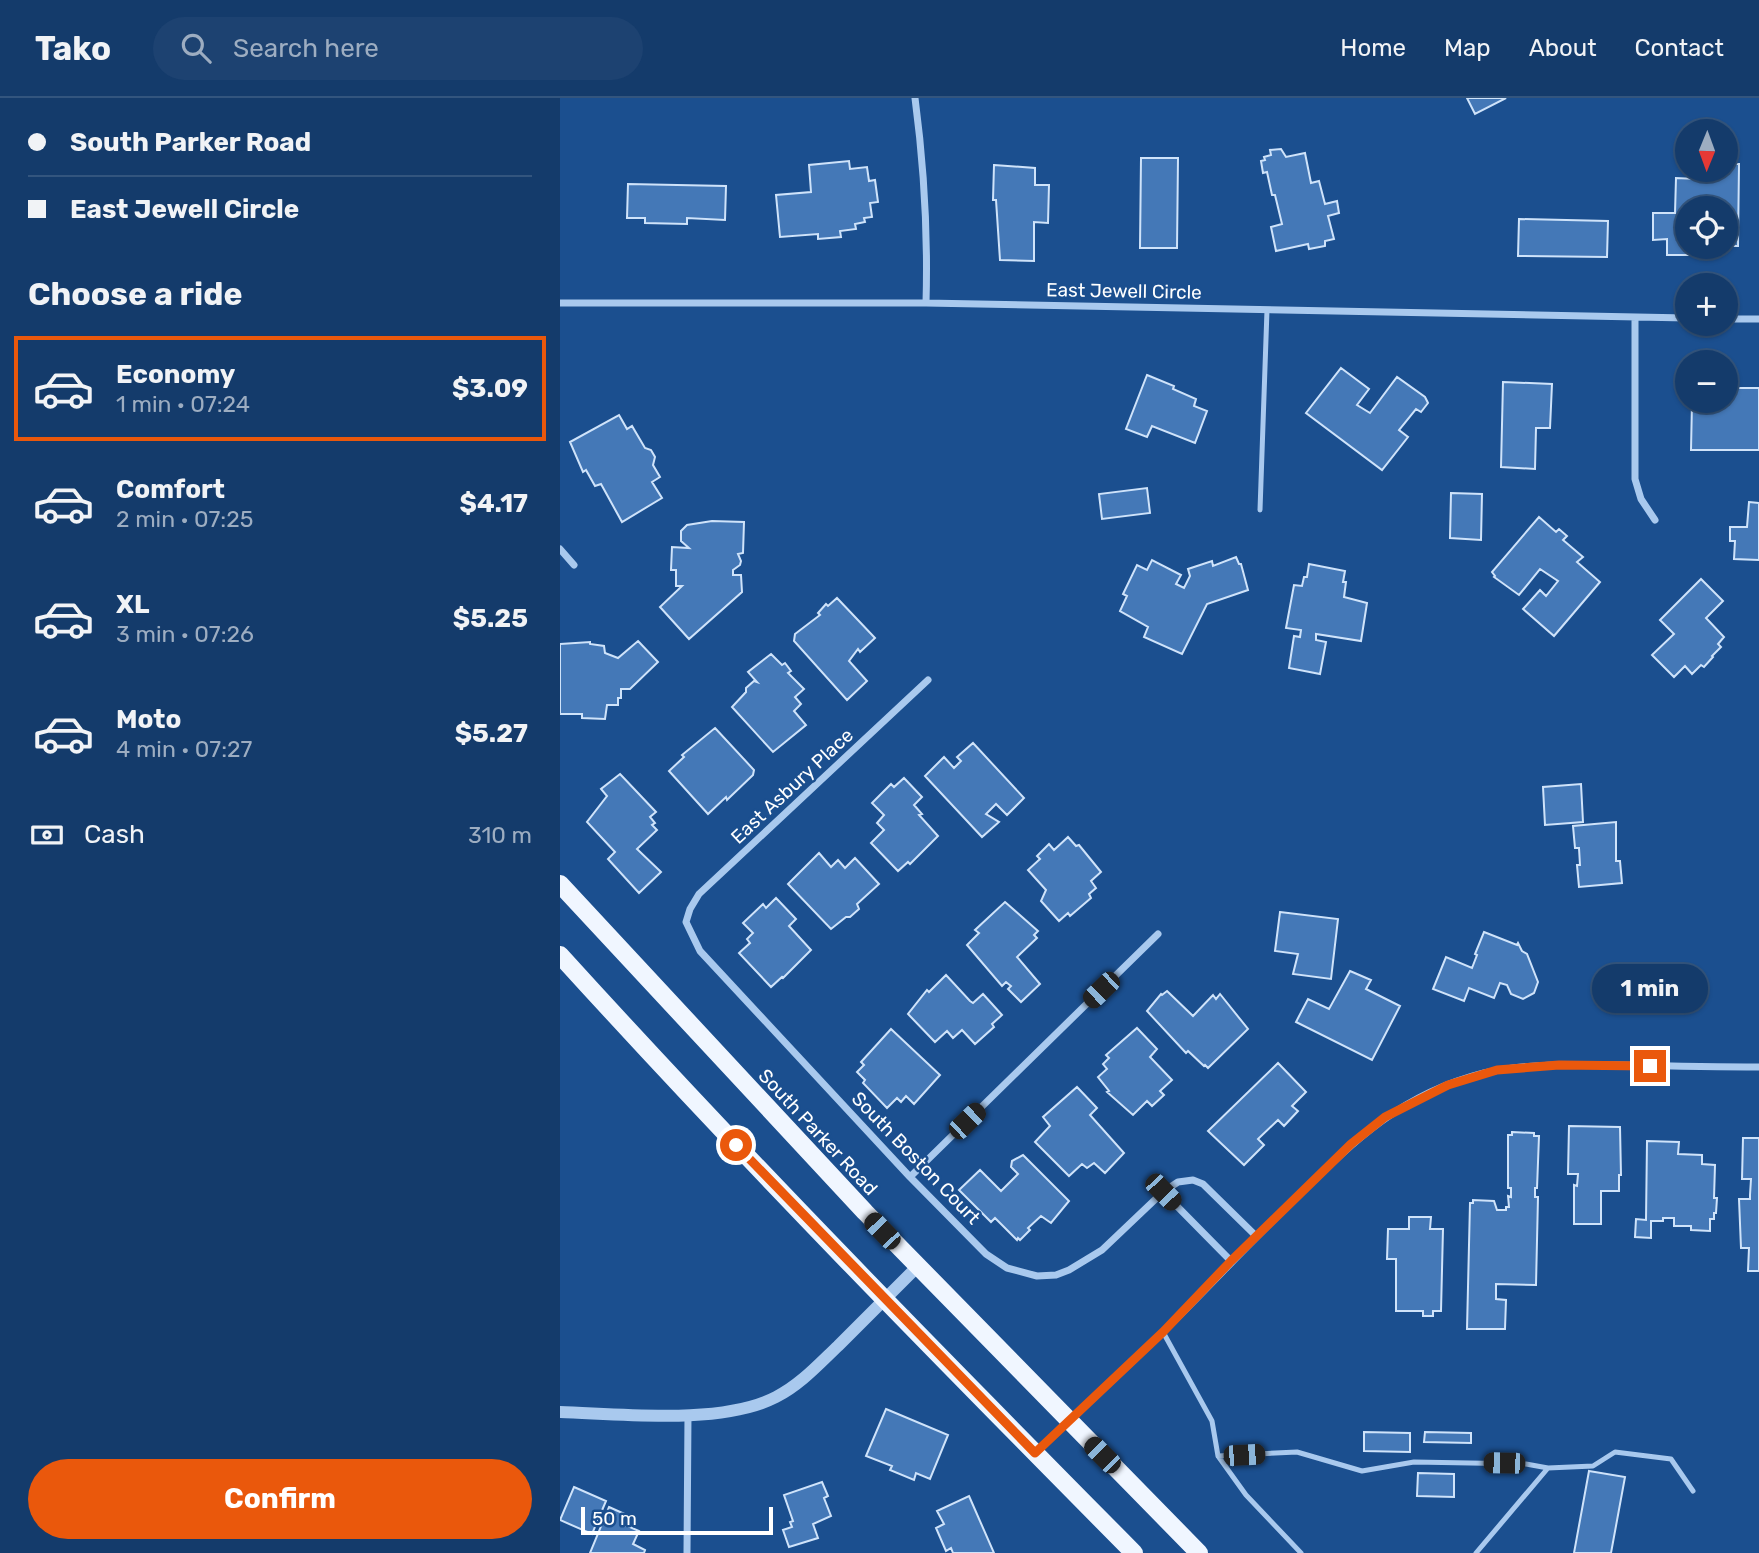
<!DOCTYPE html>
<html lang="en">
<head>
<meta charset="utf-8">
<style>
  :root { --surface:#143b6b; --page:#1d4271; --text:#f1f3f6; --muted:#9dadc1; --line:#33557e; --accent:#ea580c }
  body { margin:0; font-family:Rubik,sans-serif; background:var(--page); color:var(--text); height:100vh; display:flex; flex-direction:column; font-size:26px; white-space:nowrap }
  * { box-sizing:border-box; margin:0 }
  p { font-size:23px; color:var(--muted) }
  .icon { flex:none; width:38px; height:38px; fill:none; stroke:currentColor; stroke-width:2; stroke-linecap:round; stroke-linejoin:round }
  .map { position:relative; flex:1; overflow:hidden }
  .sheet { display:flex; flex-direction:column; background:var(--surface); width:560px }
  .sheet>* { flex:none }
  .banner { display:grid; align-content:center; height:154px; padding:0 28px; background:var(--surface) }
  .needle { width:46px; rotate:181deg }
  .buttons { position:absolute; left:1115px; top:21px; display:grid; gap:14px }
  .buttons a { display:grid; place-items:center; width:63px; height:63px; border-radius:50%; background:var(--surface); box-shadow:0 2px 5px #0004,0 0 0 2px var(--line); font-size:35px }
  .scale { position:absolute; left:21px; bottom:18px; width:192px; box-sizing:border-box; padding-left:7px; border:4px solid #fff; border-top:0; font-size:19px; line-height:24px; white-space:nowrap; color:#fff; -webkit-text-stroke:5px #1b4f8f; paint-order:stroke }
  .end { position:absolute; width:32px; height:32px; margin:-16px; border:9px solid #ea580c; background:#fff; box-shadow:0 0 0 4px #fff }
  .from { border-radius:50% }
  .bubble { position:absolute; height:49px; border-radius:24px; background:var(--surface); box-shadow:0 2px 5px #0004,0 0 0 2px var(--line); font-size:23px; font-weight:700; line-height:49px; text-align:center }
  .car { position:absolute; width:21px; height:42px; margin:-21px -10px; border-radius:9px; box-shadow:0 0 5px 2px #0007; background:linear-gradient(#222 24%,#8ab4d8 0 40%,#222 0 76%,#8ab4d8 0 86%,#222 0) }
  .banner b { display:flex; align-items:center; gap:24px; height:66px; font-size:26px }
  .banner b+b { border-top:2px solid var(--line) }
  .banner i { width:18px; height:18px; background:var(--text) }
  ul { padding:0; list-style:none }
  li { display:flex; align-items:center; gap:21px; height:105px; margin:0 14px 10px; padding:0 14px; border:4px solid transparent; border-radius:0px }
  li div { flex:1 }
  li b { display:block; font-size:26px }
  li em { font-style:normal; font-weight:700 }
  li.active { border-color:var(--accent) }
  li>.icon { width:63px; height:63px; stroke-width:1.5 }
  h2 { padding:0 28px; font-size:32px; line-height:84px }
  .pay { display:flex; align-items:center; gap:18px; height:77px; padding:0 28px; font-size:26px }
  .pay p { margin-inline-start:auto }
  .button { display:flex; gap:14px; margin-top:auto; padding:14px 28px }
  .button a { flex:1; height:80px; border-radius:42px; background:var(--accent); color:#fff; font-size:28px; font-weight:700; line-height:80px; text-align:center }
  header { display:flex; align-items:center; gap:42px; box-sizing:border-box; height:98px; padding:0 35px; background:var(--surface); border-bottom:2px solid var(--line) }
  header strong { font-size:33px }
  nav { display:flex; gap:38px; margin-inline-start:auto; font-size:24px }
  .search { width:490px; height:63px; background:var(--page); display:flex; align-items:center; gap:18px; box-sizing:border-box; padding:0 24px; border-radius:38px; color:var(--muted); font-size:26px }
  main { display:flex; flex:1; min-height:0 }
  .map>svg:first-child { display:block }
  .building { fill:#4478b7; stroke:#cfe3fa; stroke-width:2 }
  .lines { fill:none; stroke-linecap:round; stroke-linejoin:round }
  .service { stroke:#a9c9ee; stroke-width:5 }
  .minor { stroke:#a9c9ee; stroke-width:7 }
  .tertiary { stroke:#a9c9ee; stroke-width:12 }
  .primary { stroke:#f0f6ff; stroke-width:18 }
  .route { stroke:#ea580c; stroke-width:9 }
  .labels { text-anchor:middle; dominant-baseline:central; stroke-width:5; stroke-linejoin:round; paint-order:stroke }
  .street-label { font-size:19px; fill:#fff; stroke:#1b4f8f }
</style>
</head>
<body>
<header>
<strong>Tako</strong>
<div class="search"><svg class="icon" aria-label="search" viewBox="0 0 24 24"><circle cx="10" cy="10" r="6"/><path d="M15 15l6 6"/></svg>Search here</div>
<nav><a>Home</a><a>Map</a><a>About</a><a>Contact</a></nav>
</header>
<main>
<section class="sheet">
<div class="banner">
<b><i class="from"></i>South Parker Road</b>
<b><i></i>East Jewell Circle</b>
</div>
<h2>Choose a ride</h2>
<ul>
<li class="active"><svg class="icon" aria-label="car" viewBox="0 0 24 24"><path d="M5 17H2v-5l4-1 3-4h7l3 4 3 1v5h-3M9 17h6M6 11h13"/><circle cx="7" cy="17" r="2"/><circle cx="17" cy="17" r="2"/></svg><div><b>Economy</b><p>1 min · 07:24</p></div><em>$3.09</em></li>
<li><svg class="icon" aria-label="car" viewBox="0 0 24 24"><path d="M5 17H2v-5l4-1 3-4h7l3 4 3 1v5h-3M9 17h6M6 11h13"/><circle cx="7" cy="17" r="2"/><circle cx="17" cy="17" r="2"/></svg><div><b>Comfort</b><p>2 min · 07:25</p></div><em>$4.17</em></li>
<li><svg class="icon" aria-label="car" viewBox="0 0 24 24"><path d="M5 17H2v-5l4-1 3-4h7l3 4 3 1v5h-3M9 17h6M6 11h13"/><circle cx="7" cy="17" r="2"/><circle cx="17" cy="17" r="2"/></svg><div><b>XL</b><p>3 min · 07:26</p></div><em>$5.25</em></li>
<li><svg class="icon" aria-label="car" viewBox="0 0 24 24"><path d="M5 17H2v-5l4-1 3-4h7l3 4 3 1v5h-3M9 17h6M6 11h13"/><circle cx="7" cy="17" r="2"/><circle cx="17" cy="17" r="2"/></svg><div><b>Moto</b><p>4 min · 07:27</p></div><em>$5.27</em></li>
</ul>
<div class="pay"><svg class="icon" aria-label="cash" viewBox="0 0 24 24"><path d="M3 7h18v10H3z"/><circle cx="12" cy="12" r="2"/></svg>Cash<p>310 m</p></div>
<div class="button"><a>Confirm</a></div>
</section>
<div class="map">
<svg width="1199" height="1455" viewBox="0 0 1199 1455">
  <rect width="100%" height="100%" fill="#1b4f8f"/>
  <path class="building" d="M907,0h39l-31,16z
    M721,51l5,8 19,-4 6,30 8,-2 6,23 12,-3 2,12 -11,3 6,23 -9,2v5l-16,3 -1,-5 -32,7 -5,-24 11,-3 -7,-29h-3l-5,-23 -4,1 -2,-12 4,-1 -1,-3 7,-2 -1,-5z
    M581,60h37l-1,90h-37z
    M289,63l1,8 17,-2 2,14 6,-1 3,22 -8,1 2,14 -8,1 1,4 -10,2 1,5 -16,2 1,6 -23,2v-5l-38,3 -4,-42 35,-3 -2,-27z
    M1171,66h8l-1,82h-12v-38h-39v39h10v8h-30v-16l-14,1v-27h22l1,-35 21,1v-4h20z
    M434,67l41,3v17h14l-1,38 -14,-1v39l-34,-1 -4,-60h-3z
    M68,86l98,2 -1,34 -38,-2v6l-42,-1v-5h-18z
    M959,121l89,2 -1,36 -89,-1z
    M781,270l28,21 -12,16 13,8 27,-36 28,20 3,6 -7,9 -5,-3 -17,21 9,7 -26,33 -76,-57z
    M587,277l27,11 -1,3 23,10 -2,7 13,5 -12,32 -43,-17 -5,11 -21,-8z
    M943,284l49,2 -2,44h-14l-1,41 -34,-2z
    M1166,290h33v62h-68l1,-48 34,-1z
    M59,317l8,14 5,-3 13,22 6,2 4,7 -2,8 7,12 -8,5 10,16 -40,24 -21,-38 -6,2 -9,-16 -3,2 -13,-30z
    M587,390l3,25 -48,6 -3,-25z
    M891,395l31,1 -1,46 -31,-2z
    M1189,404l10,1v57l-25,-1 1,-18h-5v-14h17z
    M979,419l17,15 3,-3 8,7 -4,4 20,17 -6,5 23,20 -46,54 -31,-27 17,-19 6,6 12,-15 -18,-12 -21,26 -25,-18 1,-1 -3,-4z
    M152,423l32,1 -1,31 -5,1 3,7 -1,4 -7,5v5h8l1,17 -53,47 -29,-32 22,-21h-6v-16h-5l1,-23 17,1 -8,-7v-10l6,-6z
    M676,459l3,7h2l7,26 -41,14 -25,50 -38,-17 4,-10 -28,-16 7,-15 -4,-2 14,-29 10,5 5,-10 29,15 -5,9 8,4 6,-12 -2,-7 24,-8 1,5z
    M749,466l36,7 -2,11h3l-2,15 23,6 -6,38 -45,-7v6l10,2 -6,32 -31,-6 5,-32 6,1 1,-7 -15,-2 8,-43 8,1 2,-9h3z
    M1141,481l22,22 -17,17 18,19 -6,7 3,3 -9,9 1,1 -9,10 -3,-2 -9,9 -7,-8 -11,11 -22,-22 22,-21 -14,-14z
    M277,500l38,40 -15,14 -2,-3 -9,12 18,20 -20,19 -53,-59 1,-7 25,-19 -2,-2 8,-9 2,2z
    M78,543l20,21 -28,27h-9v9h-3v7h-11l-2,14 -23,-1v-4h-22v-70l30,-2v2l14,2 1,7 13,5z
    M211,556l11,11 3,-2 6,8 -3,2 16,16 -9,8 6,7 -7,7 12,14 -33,27 -41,-45 14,-15v-4l8,-7 3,1 -9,-10z
    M155,630l39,42 -1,5 -23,22 -3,3 -1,-3 -18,17 -39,-43 15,-14 -2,-2z
    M413,645l51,55 -17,17 -11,-11 -10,10 13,8 -17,15 -57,-61 19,-19 10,11 7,-7 -4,-4z
    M60,676l36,38 -6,5 5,6 -3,2 5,5 -20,19 24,23 -22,21 -31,-34 7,-7 -28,-30 20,-26 -6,-7z
    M344,680l18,19 -8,8 8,9 -3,1 19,21 -28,28 -2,-2 -10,9 -27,-28 13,-13 -7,-7 7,-8 -12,-12 19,-19 3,3z
    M1021,686l2,38 -38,3 -2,-38z
    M1056,724v39h4l2,22 -43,4 -2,-22h3l-1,-17h-4l-2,-22z
    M508,739l8,9 3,-1 22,27 -10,9 5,7 -7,6 2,4 -21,18 -2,-3 -9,8 -18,-20 5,-11 -18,-20 12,-11 -3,-3 12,-12 5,6z
    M259,755l12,14 7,-7 7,8 10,-10 24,26 -22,20 2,5 -9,8h-4l-15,12 -43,-45z
    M216,800l20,21 -7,7 22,24 -28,28 -1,-1 -11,10 -32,-34 11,-10 -3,-4 6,-6 -10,-10 20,-19 3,4z
    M445,804l33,29 -4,4 3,3 -20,19 23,27 -19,18 -13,-13 3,-3 -5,-4 -4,4 -35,-41 12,-12 -4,-3z
    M720,814l58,7 -7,60 -38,-5 5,-20 -23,-3z
    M924,834l33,13 1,-2 4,8 5,3 11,28 -4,11 -11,6 -12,-5 -4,-9 -7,-2 -6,15 -25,-10 -5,13 -31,-12 13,-32 26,11 5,-13 -2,-1z
    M790,873l21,9 -5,9 34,17 -28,54 -76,-38 12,-23 21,10z
    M386,877l24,26 3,2 10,-9 19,21 -10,9 2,3 -19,17 -13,-14 -9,8 -6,-7 -12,11 -27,-28 19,-24 2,2z
    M607,893l26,25 20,-21 3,4 4,-5 28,35 -40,39 -3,-3 -1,1 -16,-15 -2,2 -39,-42 14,-17 1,1z
    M577,930l20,21 -7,8 22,23 -12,11 4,4 -12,11 -5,-5 -14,14 -26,-23 2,-1 -11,-14 9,-8 -4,-5 6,-6 -3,-3z
    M331,931l49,46 -26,29 -8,-8 -5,6 -4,-4 -10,10 -24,-25 2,-3 -8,-8 7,-7 -3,-3z
    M718,965l28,29 -14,14 6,5 -14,15 -6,-6 -20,19 6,6 -20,20 -36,-34z
    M517,989l20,21 -7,7 34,38 -19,20 -11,-10 -7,5 -5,-4 -13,12 -34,-34 15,-16 -7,-9z
    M1009,1028l51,1 1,48h-2v16h-18v33h-27v-39l3,1 1,-12h-10z
    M952,1034l22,1v3h5l-2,52h-2v9h3l-2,88 -40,-1v15l10,1 -1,29h-38l3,-126h3v-3l21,1 3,9h9v-3h3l-1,-11 3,1v-9h-3v-53h4z
    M1183,1040h16v133h-11l1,-23h-8l-2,-49h11v-4l1,-16h-9z
    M1087,1043l32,1 -1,12 24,1v9l13,1 -1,33h3l-1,15h-2v6h-4v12l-19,-1v-4h-17v-8h-11v3h-12v17l-16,-1 1,-18 10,1z
    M463,1057l46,46 -18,22 -10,-7 -13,12 2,2 -10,10 -2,-2 -1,2 -22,-22 -4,4 -32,-32 21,-20 21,21 17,-17 -7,-7 1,-6z
    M849,1119h22l-1,12h13l-2,82h-8v5h-10v-5h-27v-52h-9l1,-30h21z
    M326,1311l62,26 -18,44 -14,-6 -2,7 -24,-10 2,-4 -26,-10z
    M804,1334l46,1v19l-46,-1z
    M865,1334l46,1v10l-47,-1z
    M1029,1373l36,6 -14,76h-37z
    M858,1375l36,1v23l-37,-1z
    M262,1384l6,14 -4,2 7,18 -18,8 5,14 -29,9 -6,-17 9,-3 -2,-5 3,-1 -9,-26z
    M14,1389l32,14 -14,33 -32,-14z
    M409,1398l25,57h-41l-2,-5 -5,3 -10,-23 8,-4 -7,-13z
    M49,1409l18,8 -4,9 16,7 -6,13 12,6 -1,3h-54z"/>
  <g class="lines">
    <path class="service" d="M700,412l7,-200
      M603,1234l49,89 6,35 28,39 55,58
      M658,1358l79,-4 65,19 52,-9 112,2 22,4 -72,85
      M988,1370l45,-2 22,-14 56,7 22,32"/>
    <path class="minor" d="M355,0c9,68 13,136 11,205
      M0,205h366l761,15
      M1075,220v161l6,20 14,21
      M1166,221h33
      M0,451l14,16
      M368,582l-229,214 -9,15 -4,13 14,29 210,226 76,77 21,14 30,8 19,-1 13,-5 33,-20 61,-58 15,-10 15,-2 10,4 53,52
      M350,1079l248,-243
      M603,1094l68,69
      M476,1354c42,-40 85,-79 127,-120 45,-44 88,-91 134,-135 58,-57 104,-103 187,-124 43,-10 88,-8 132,-8 48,1 95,2 143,2
      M127,1455l1,-138"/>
    <path class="tertiary" d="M0,1314c62,2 162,13 216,-15 24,-12 43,-33 62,-51 26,-26 53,-53 79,-79"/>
    <path class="primary" d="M0,786l305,328 334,341
      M0,857c186,205 380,402 574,598"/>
  </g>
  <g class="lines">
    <path class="route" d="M176,1047l299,308 128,-121 68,-71 120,-117 34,-27 63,-32 49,-15 62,-5 91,1"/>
  </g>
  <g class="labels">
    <g class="street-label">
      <text transform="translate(564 193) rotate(1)">East Jewell Circle</text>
      <text transform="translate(232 688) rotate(-43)">East Asbury Place</text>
      <text transform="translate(258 1034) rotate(47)">South Parker Road</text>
      <text transform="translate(356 1060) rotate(46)">South Boston Court</text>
    </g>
  </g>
</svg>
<div class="buttons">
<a><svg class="needle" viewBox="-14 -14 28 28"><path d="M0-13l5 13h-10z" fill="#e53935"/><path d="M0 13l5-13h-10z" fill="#9dadc1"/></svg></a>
<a><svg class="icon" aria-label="locate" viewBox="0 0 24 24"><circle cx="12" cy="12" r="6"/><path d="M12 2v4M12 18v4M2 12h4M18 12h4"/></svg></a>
<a>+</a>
<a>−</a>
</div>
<div class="scale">50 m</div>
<i class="end from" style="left:176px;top:1047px"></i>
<i class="end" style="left:1090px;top:968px"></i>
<div class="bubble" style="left:1032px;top:866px;width:116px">1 min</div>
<i class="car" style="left:541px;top:892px;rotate:226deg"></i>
<i class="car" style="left:407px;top:1023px;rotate:46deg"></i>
<i class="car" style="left:603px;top:1094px;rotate:136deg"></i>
<i class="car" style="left:322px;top:1133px;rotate:316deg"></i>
<i class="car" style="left:542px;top:1357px;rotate:315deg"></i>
<i class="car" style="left:684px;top:1357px;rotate:87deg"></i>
<i class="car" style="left:944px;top:1365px;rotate:271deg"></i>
</div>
</main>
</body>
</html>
